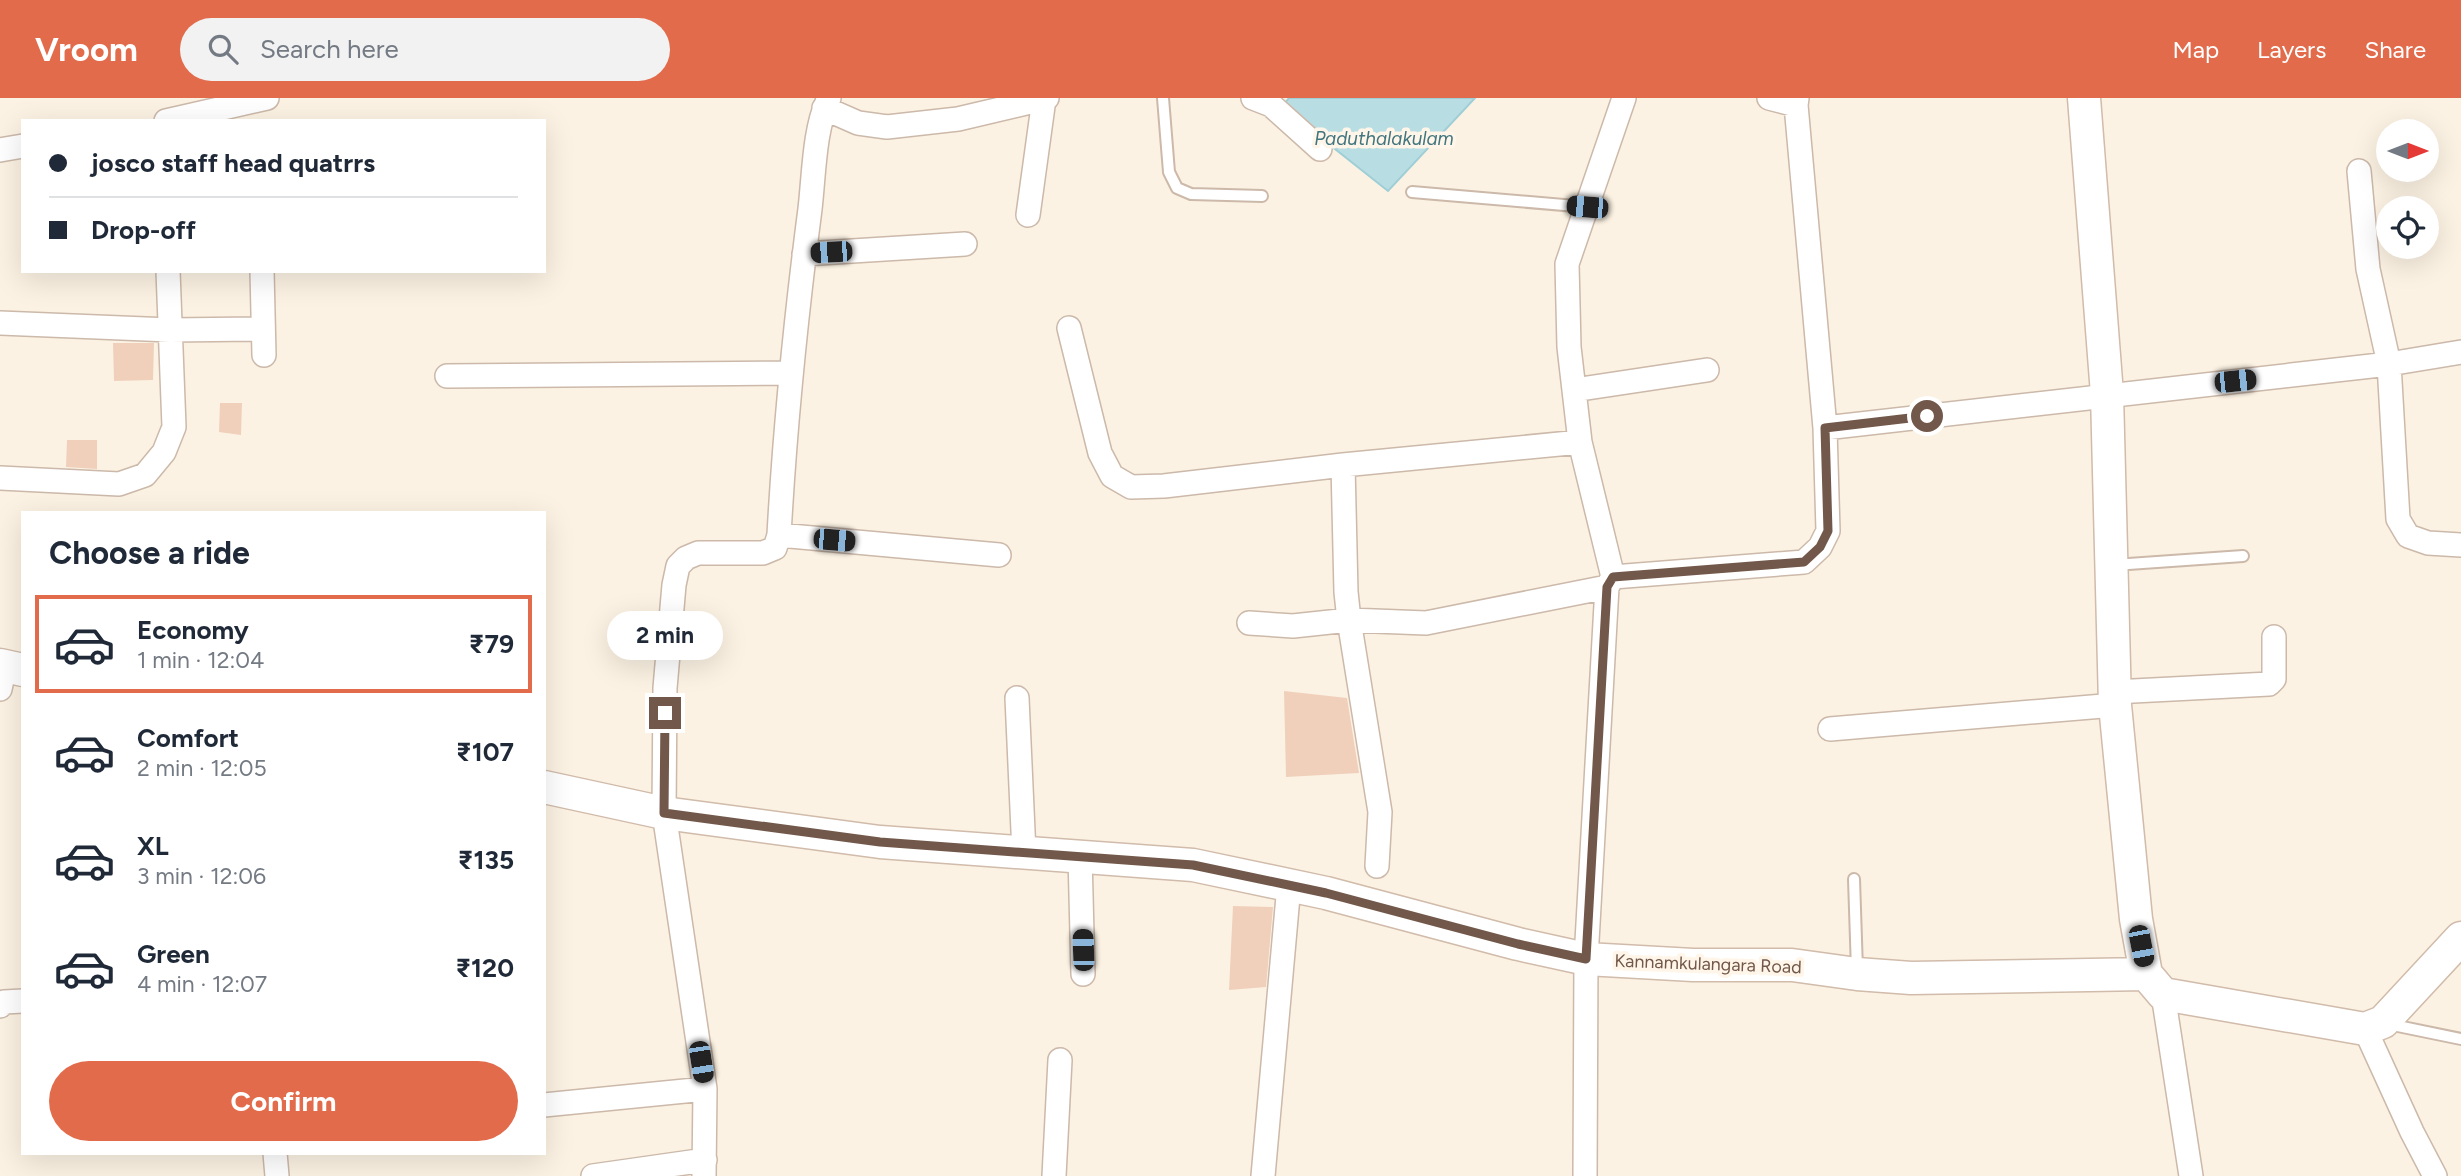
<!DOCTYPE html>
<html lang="en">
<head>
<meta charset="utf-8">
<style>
  :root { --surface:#fff; --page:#f2f2f3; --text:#1f2937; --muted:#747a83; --line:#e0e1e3; --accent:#e26b4b }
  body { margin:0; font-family:Figtree,sans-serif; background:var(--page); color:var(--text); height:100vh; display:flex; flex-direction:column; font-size:26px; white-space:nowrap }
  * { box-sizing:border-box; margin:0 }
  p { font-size:23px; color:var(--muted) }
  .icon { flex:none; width:38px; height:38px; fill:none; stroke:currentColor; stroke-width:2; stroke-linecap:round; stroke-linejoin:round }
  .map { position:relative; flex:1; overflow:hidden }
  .sheet { position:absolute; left:21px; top:413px; width:525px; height:644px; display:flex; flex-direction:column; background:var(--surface); border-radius:0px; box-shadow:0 7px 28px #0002 }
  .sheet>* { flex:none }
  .banner { position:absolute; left:21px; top:21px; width:525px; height:154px; border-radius:0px; box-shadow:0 7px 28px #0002; display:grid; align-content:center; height:154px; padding:0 28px; background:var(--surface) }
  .needle { width:46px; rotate:90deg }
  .controls { position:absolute; left:2376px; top:21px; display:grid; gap:14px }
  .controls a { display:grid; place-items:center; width:63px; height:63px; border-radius:50%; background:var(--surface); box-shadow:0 7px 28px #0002; font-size:35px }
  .end { position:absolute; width:32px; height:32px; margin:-16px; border:9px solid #72584a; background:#fff; box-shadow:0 0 0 4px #fff }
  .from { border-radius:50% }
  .bubble { position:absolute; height:49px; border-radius:24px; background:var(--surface); box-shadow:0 7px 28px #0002; font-size:23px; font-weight:700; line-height:49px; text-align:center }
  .car { position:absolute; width:21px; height:42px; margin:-21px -10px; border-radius:9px; box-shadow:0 0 5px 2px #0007; background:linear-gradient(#222 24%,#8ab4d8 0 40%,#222 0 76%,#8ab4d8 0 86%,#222 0) }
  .banner b { display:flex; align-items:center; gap:24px; height:66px; font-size:26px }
  .banner b+b { border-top:2px solid var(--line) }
  .banner i { width:18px; height:18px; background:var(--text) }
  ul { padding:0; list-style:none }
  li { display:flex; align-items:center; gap:21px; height:98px; margin:0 14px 10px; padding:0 14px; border:4px solid transparent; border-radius:0px }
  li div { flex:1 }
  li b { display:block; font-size:26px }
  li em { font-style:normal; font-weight:700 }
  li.current { border-color:var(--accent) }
  li>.icon { width:63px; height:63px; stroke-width:1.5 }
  h2 { padding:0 28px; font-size:32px; line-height:84px }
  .cta { display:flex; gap:14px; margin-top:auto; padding:14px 28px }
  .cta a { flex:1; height:80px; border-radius:42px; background:var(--accent); color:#fff; font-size:28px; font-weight:700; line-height:80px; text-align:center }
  header { display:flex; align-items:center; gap:42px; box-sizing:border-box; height:98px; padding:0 35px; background:var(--accent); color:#fff }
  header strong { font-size:33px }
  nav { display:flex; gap:38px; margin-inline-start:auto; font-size:24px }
  .search { width:490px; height:63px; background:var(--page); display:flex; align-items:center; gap:18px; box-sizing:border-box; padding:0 24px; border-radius:38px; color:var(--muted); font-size:26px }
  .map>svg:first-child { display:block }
  .water { fill:#b8dee4; stroke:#9fced6; stroke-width:2 }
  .building { fill:#f0d0bb }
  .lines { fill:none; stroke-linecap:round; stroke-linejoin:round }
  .lane-casing { stroke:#ccb9aa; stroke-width:14 }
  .street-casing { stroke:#ccb9aa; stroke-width:26 }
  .secondary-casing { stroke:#d1bbaa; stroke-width:35 }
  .lane { stroke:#fff; stroke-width:10 }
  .street { stroke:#fff; stroke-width:23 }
  .secondary { stroke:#fff; stroke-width:32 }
  .route { stroke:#72584a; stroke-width:9 }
  .labels { text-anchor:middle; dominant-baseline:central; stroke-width:7; stroke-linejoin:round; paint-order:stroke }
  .street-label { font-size:18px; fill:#72584a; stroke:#fff6e9 }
  .water-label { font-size:19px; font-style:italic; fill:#41757f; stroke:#fff6e9 }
</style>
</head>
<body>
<header>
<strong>Vroom</strong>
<div class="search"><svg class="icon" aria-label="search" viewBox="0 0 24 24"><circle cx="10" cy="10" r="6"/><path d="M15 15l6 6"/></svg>Search here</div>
<nav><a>Map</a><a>Layers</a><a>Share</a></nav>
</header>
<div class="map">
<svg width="2461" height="1078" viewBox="0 0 2461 1078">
  <rect width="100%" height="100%" fill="#fbf2e3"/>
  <path class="water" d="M1289,0h186l-87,93 -106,-84z"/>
  <path class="building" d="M113,245h41l-1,37 -39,1z
    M220,305h22l-1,32 -22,-3z
    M67,342h30v29l-31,-2z
    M1284,593l63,7 12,75 -73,4z
    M1233,808l40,1 -7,80 -37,3z"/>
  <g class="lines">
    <defs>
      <path id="lane" d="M1163,0l6,74 8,16 14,6 71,2
        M1412,94l175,15
        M2114,467l129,-9
        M1854,781l3,91
        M2388,926l73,15"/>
      <path id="street" d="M1253,0l18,7 49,44
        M1769,0l27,7 1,-7
        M824,10l34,15 29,4 71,-8 89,-21
        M166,23l101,-23
        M0,52l23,-4
        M2359,73l9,98 21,95 9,155 10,17 20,7 33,2
        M1028,117l16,-116
        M804,156l161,-10
        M262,173l2,84
        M0,225l170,7 93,-1
        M1069,230l31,125 12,23 19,11 33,-1 179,-21 237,-23 33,135
        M447,278l344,-3
        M1574,292l133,-20
        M1825,330l564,-64 72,-12
        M1580,344l-11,-95 -2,-83 57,-166
        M1343,367l3,127 3,28 77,3 181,-36
        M0,380l119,6 26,-9 19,-23 10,-25 -6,-156
        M779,437l220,20
        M1249,525l44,3 56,-6 31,192 -3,54
        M0,591l5,-23
        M2114,594l155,-8 5,-5v-42
        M1017,600l7,155
        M1830,631l285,-24
        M1080,758l3,118
        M2163,896l28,182
        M0,908l4,-4 19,-1
        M2365,931l47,103 23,44
        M544,1007l161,-16
        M275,1055l2,23
        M593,1078l112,-16
        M704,1078l1,-87 -41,-276 1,-125 9,-103 4,-19 8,-8 12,-5h65l12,-5 4,-13c6,-109 17,-218 31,-326 4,-34 4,-81 19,-111
        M1054,1078l6,-116
        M1263,1078l26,-291
        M1585,1078l1,-217 21,-372 6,-10 191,-15 16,-15 8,-16 -3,-103 -29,-323"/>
      <path id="secondary" d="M2084,0l23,296 8,311 21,214 10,55 17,20 202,35 18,-7 78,-84
        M0,567l23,5
        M544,689l120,26 216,29 313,23 133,28 192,51 68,15 107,6h99l65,9 54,4 235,-4"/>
    </defs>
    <use href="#lane" class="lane-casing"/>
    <use href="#street" class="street-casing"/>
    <use href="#secondary" class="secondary-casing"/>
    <use href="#lane" class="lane"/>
    <use href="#street" class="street"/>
    <use href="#secondary" class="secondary"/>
  </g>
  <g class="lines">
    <path class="route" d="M665,615l-1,100 216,29 313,23 133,28 192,51 68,15 21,-372 6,-10 191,-15 16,-15 8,-16 -3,-103 102,-12"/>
  </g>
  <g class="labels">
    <g class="street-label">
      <text transform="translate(1708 866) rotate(2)">Kannamkulangara Road</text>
    </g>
    <g class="water-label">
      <text x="1384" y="40">Paduthalakulam</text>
    </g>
  </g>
</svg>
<div class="controls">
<a><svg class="needle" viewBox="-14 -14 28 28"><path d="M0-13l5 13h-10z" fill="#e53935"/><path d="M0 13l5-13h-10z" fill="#747a83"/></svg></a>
<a><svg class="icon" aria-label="locate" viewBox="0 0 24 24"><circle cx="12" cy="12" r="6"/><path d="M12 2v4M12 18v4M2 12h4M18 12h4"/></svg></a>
</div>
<i class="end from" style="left:1927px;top:318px"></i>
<i class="end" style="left:665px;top:615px"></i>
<div class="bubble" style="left:607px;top:513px;width:116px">2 min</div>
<i class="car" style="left:1587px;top:109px;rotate:275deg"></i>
<i class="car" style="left:831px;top:154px;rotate:267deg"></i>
<i class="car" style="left:2235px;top:283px;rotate:84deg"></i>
<i class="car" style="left:834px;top:442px;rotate:95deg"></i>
<i class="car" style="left:2141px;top:848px;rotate:169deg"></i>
<i class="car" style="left:1083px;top:852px;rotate:358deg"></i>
<i class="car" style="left:701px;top:964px;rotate:171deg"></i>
<div class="banner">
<b><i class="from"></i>josco staff head quatrrs</b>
<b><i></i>Drop-off</b>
</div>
<section class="sheet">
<h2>Choose a ride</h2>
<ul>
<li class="current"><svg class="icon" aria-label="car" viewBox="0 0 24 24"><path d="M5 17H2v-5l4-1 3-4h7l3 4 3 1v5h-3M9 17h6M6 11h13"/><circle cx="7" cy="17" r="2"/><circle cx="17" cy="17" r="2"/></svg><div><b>Economy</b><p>1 min · 12:04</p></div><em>₹79</em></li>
<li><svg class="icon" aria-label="car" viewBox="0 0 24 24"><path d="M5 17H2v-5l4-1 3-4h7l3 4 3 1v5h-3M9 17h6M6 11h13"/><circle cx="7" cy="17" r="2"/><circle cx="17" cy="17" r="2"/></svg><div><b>Comfort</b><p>2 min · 12:05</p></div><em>₹107</em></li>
<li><svg class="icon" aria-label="car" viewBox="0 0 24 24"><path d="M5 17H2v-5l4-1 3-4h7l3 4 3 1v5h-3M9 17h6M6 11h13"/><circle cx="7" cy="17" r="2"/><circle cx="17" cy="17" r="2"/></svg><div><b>XL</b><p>3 min · 12:06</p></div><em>₹135</em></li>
<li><svg class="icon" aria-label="car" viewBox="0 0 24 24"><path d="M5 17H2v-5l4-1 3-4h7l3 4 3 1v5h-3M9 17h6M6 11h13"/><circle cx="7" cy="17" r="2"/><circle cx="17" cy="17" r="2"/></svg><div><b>Green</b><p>4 min · 12:07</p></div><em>₹120</em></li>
</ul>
<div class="cta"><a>Confirm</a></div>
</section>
</div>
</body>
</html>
